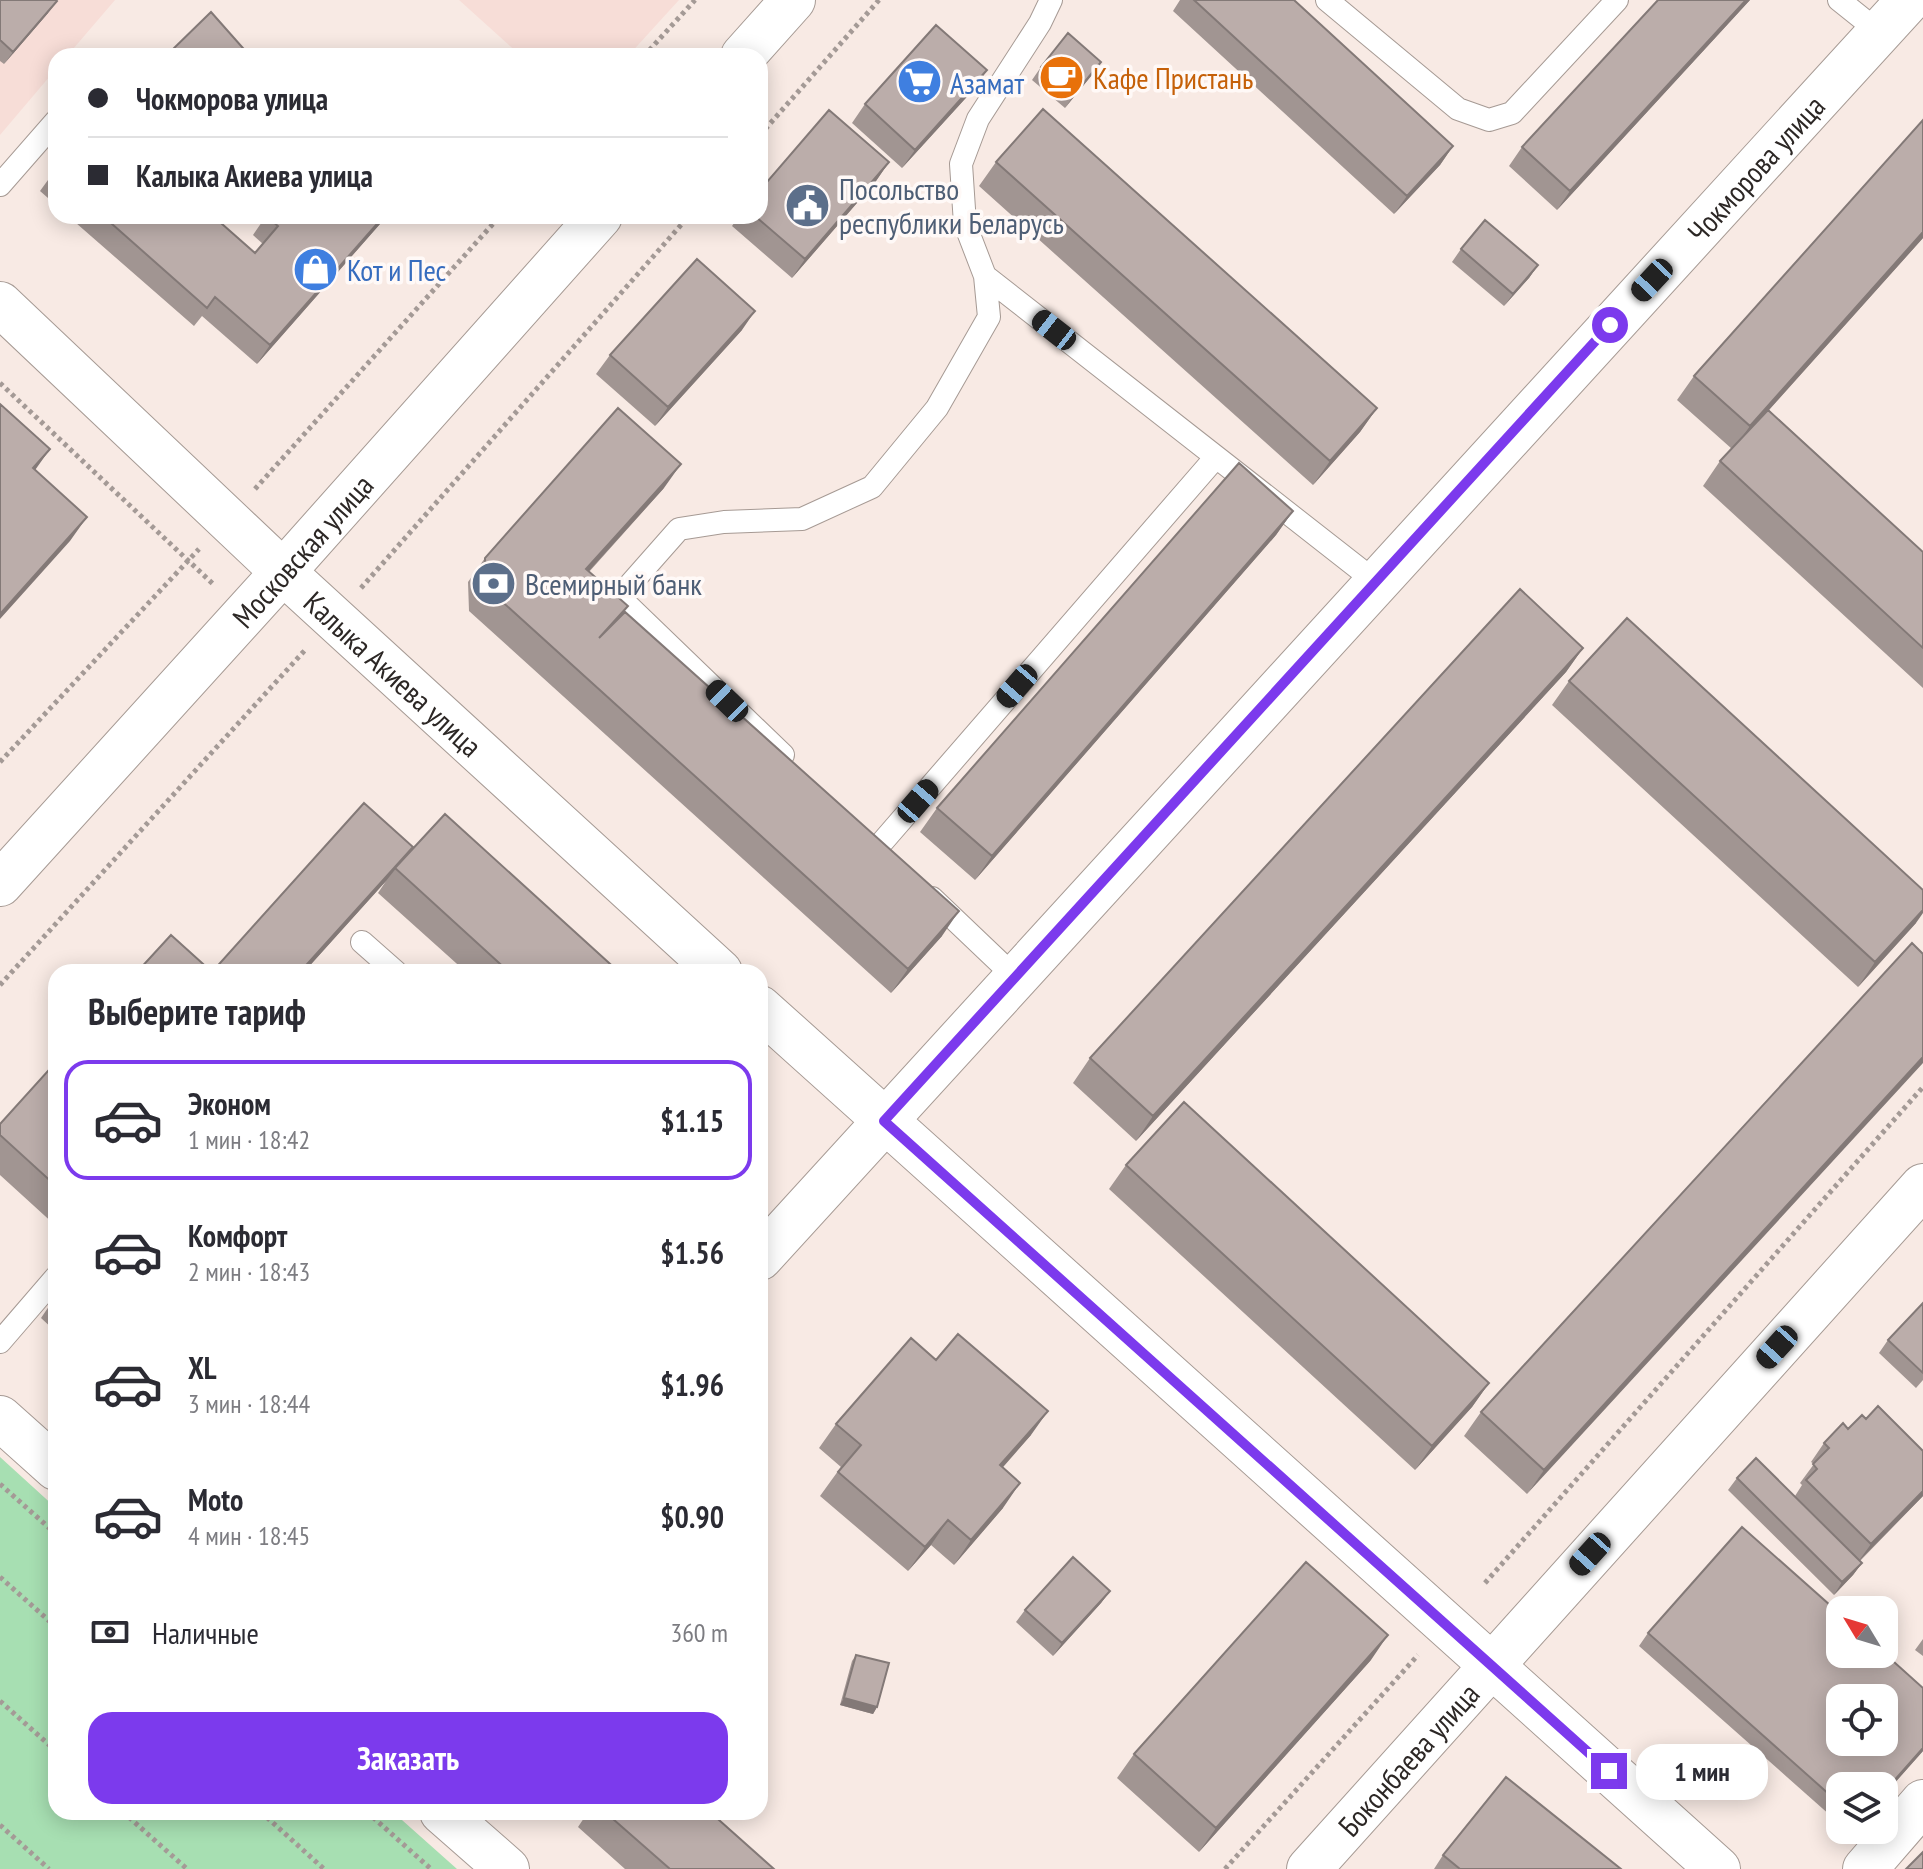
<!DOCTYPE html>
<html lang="ru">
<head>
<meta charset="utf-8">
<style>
  :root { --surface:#fff; --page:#f7f7f7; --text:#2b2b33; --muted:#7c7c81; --line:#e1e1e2; --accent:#7c3aed }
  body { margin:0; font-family:"PT Sans Narrow",sans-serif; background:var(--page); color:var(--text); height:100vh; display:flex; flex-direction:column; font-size:30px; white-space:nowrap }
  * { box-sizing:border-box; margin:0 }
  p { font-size:26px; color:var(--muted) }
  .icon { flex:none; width:44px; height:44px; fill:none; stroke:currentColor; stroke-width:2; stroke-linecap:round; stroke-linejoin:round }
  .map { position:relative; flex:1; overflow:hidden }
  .details { position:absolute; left:48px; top:964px; width:720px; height:856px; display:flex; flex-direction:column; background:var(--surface); border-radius:24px; box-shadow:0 4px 20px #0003 }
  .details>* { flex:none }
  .guide { position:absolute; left:48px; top:48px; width:720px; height:176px; border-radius:24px; box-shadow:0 4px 20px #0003; display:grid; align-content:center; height:176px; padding:0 40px; background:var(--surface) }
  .needle { width:52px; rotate:308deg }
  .fabs { position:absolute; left:1826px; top:1596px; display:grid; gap:16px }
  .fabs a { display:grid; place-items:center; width:72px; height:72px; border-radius:16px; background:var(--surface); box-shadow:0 4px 20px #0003; font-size:40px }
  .end { position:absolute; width:36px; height:36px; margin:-18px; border:10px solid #7c3aed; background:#fff; box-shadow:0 0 0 4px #fff }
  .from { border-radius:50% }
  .bubble { position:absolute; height:56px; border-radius:24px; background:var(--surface); box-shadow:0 4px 20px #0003; font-size:26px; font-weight:700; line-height:56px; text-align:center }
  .car { position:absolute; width:24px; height:48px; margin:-24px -12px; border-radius:10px; box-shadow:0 0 6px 2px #0007; background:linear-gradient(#222 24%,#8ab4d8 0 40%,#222 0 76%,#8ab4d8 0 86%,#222 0) }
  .guide b { display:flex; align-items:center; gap:28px; height:76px; font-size:30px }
  .guide b+b { border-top:2px solid var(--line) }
  .guide i { width:20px; height:20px; background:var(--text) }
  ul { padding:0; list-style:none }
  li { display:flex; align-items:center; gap:24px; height:120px; margin:0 16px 12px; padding:0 24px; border:4px solid transparent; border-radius:24px }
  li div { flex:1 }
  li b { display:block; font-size:30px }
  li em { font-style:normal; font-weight:700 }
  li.on { border-color:var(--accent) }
  li>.icon { width:72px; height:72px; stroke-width:1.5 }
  h2 { padding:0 40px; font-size:36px; line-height:96px }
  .pay { display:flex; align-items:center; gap:20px; height:88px; padding:0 40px; font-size:30px }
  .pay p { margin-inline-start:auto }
  .button { display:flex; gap:16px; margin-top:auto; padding:16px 40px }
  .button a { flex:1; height:92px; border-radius:24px; background:var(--accent); color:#fff; font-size:32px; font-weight:700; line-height:92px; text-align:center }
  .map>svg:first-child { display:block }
  .education { fill:#f7ddd7 }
  .green { fill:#a7dfb2 }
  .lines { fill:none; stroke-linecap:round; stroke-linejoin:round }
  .service-casing { stroke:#a69a94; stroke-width:24 }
  .minor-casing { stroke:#a69a94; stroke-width:46 }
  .tertiary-casing { stroke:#a69a94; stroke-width:46 }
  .secondary-casing { stroke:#a69a94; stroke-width:46 }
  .primary-casing { stroke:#a69a94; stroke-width:46 }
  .path { stroke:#a49a96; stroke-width:5; stroke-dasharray:4 4; stroke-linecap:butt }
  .service { stroke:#fff; stroke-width:22 }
  .minor { stroke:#fff; stroke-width:44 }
  .tertiary { stroke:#fff; stroke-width:44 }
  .secondary { stroke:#fff; stroke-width:44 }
  .primary { stroke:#fff; stroke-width:44 }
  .wall { fill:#a19592 }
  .shaded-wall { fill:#837977 }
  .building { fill:#bbadaa; stroke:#837977; stroke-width:2; fill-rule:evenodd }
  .route { stroke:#7c3aed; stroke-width:10 }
  .labels { text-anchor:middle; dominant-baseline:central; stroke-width:7; stroke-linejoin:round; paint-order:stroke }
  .food-label { font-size:30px; fill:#c56008; stroke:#fff9f7; text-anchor:start }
  .shop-label { font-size:30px; fill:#366cbe; stroke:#fff9f7; text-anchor:start }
  .street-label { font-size:30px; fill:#2c2725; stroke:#fff9f7 }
  .service-label { font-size:30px; fill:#4e5e75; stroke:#fff9f7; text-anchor:start }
</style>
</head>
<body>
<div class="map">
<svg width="1923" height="1869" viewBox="0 0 1923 1869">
  <rect width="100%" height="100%" fill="#f8eae4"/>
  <path class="education" d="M0,0h115l-48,56h-11v13l-56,66z
    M459,0h220l-51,56h-107z"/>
  <path class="green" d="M0,1457l56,51v304h337l64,57h-457z"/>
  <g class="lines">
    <defs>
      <path id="service" d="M1327,0l131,109 31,11 23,-7 105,-113
        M1839,0l40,32
        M0,185l56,-64
        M985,276l391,306
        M783,755l-164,-158 60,-68 45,-7 78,-3 70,-32 65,-79 52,-91 -4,-41 -20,-52 -4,-60 17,-45 62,-96 11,-23
        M878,847l338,-390
        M932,898l83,79
        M362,942l34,30
        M0,1342l56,-65"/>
      <g id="minor">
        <path id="s1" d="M283,572l437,400"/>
        <path d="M760,1008l958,861"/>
        <path id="s2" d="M760,1258l1149,-1258"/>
        <path d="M1865,1869l58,-67"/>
      </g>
      <path id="tertiary" d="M0,304l283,268"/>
      <g id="secondary">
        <path d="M743,56l50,-56"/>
        <path id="s3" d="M0,884l283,-312 317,-356"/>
        <path id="s4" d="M1309,1869l614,-683"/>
      </g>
      <path id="primary" d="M0,1418l56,50
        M442,1812l65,57"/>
    </defs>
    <use href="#service" class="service-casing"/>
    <use href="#minor" class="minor-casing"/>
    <use href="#tertiary" class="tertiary-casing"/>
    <use href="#secondary" class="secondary-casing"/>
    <use href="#primary" class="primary-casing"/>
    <path class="path" d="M644,56l51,-56
      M760,135l119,-135
      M0,383l213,201
      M255,489l245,-273
      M361,588l328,-372
      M0,762l199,-213
      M0,985l306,-336
      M0,1484l56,50
      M0,1577l56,50
      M1485,1583l438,-496
      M0,1701l56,50
      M123,1812l64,57
      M261,1812l63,57
      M367,1812l64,57
      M0,1825l49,44
      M1225,1869l193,-214"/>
    <use href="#service" class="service"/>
    <use href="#minor" class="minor"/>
    <use href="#tertiary" class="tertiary"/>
    <use href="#secondary" class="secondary"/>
    <use href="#primary" class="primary"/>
  </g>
  <path class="wall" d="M0,0l48,13 -44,51 -4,-3z
    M1180,0h114l159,146 -13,19 -46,49 -221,-203z
    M1658,0h92l-193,210 -48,-44 13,-19z
    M1101,62l-36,46 -33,-28 9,-13z
    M987,70l-13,19 -72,79 -50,-45 13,-19z
    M1923,120v118l-154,172 154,142v136l-220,-202 17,-25 12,-12 -55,-49 17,-24z
    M889,162l-13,19 -84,97 -60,-52 7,-10h21z
    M996,162l381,246 -17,24 -47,53 -334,-299z
    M56,169v36l-16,-14z
    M68,216h145l42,37 8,-9 -10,-9 13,-19h121l-130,148 -55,-48 -8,10z
    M1461,249l77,16 -9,13 -25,28 -52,-44z
    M742,330l-87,96 -59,-52 14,-19z
    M664,488l-75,84 32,44 321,320 -51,57 -422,-382 -1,-29 17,-24z
    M1293,511l-17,24 -301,345 -55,-48 17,-24z
    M1583,648l-17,24 -430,469 -63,-58 17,-25z
    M1569,681l347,242 -58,64 -306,-282z
    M413,847l206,125h-153l-88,-79 8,-12 -82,91h-167h74z
    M1923,954l-396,540 -63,-58 17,-24z
    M56,1062v164l-56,-51v-51z
    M1126,1165l363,218 -17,24 -57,63 -306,-281z
    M56,1296v36l-15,-14z
    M1923,1303v77l-7,8 -37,-35 9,-13z
    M936,1360l95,75 -29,32 1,41 -49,57 -23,-20 -23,26 -88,-75 21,-29 -22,-19 17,-24z
    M1824,1443l99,53 -63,65 2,2 -9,12 -19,20 -106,-105 9,-12 58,18 7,-11 -2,-2 14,-19 -3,-2z
    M1110,1591l-9,12 -48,53 -37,-34 9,-12z
    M1648,1633l275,55v63l-39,44 -44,-9v38l-201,-178z
    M1923,1639v17l-8,-6z
    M856,1655l21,52 -4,7 -33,-9 12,-44z
    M1371,1660l-172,192 -82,-74 17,-24z
    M588,1812h122l64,57h-149l-47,-42z
    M1443,1855l178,14h-187z"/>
  <path class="shaded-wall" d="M1746,0h4l-193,210 13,-19z
    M57,1l-9,12 -44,51 9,-12z
    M1101,62l-9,13 -27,33 9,-13z
    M987,70l-13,19 -72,79 13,-18z
    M1453,146l-13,19 -46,49 13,-18z
    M889,162l-13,19 -84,97 13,-19z
    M384,216h3l-130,148 13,-19z
    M1923,232v6l-190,212 17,-24z
    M1538,265l-9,13 -25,28 9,-12z
    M755,311l-13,19 -87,96 13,-19z
    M1377,408l-17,24 -47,53 17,-24z
    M50,449l-17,24v-5z
    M681,464l-17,24 -95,105 17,-24z
    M1293,511l-17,24 -301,345 17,-24z
    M87,517l-17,24 -70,78v-5z
    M1583,648l-17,24 -430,469 17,-25z
    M413,847l-27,34 -82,91h-4z
    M1923,910v3l-7,10 -58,64 17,-25z
    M959,911l-17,25 -51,57 17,-24z
    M1923,1057v6l-396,431 17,-24z
    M1489,1383l-17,24 -57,63 17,-24z
    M1048,1411l-17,24 -48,55 17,-25z
    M1020,1483l-17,25 -49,57 17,-25z
    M1923,1491v5l-65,66 13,-18z
    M948,1520l-17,25 -23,26 17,-24z
    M1862,1563l-9,12 -19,20 8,-13z
    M1110,1591l-9,12 -48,53 9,-13z
    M1388,1635l-17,25 -172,192 17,-24z
    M844,1698l33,9 -4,7 -33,-9z
    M1923,1748v3l-39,44v-3z"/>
  <path class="building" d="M0,0h56l1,1 -44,51 -13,-12z
    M1194,0h100l159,146 -46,50z
    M1658,0h88l-176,191 -48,-44z
    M211,12l39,44h-76l-4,-4z
    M936,25l51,45 -72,80 -50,-46z
    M1068,33l33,29 -27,33 -33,-28z
    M1043,109l334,299 -47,53 -334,-299z
    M829,110l60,52 -84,97 -50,-43h5v-26z
    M1923,120v112l-173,194 -56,-50z
    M103,216h110l42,37 23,-27 -12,-10h118l-114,129 -55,-48 -8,11z
    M1485,220l53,45 -25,29 -52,-45z
    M697,259l58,52 -87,96 -58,-52z
    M0,404l50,45 -17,19 54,49 -87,97z
    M618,408l63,56 -95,105 42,37 -29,32 26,-26 334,299 -51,58 -422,-382 -1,-29z
    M1768,410l155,142v96l-203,-187z
    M1239,463l54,48 -301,345 -55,-48z
    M1520,589l63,59 -430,468 -63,-58z
    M1627,618l296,272v20l-48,52 -306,-281z
    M364,803l49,44 -113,125h-88z
    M445,814l174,158h-110l-114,-104z
    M171,935l41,37h-75z
    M1912,943l11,11v103l-379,413 -63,-58z
    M56,1062v124l-56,-51v-11z
    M1184,1102l305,281 -57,63 -306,-281z
    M1923,1303v70l-35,-33z
    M958,1334l90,77 -48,54 20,18 -49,57 -23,-20 -23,27 -87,-75 23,-27 -25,-21 75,-86 25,22z
    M1878,1406l45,45v40l-52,53 -65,-64 11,-11 -4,-5 16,-16 -5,-5 19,-20 5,6 14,-14 4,4z
    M1756,1458l106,105 -20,19 -105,-104z
    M1742,1527l98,87v40l44,-1 39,35v60l-39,44v-6h-44v18l-192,-171zM1840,1698h44v44h-44z
    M1073,1557l37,34 -48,52 -37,-33z
    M1306,1562l82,73 -172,193 -82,-74z
    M856,1655l33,8 -12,44 -33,-9z
    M1506,1777l115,92h-161l-17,-14z
    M605,1812h105l64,57h-104z
    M1923,1852v17h-17z"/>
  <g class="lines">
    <path class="route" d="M1609,1771l-725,-650 726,-796"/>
  </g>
  <defs>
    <symbol id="cafe-disc" viewBox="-11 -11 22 22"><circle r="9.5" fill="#e8710a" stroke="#fff9f7"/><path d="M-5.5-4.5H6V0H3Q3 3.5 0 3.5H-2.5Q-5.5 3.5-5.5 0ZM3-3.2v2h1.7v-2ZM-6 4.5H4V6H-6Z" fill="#fff"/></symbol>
    <symbol id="supermarket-disc" viewBox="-11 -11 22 22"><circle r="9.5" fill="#3f7fe0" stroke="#fff9f7"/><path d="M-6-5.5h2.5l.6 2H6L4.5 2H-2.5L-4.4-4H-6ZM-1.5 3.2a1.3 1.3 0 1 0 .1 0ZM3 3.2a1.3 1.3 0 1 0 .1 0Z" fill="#fff"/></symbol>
    <symbol id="civic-disc" viewBox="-11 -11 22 22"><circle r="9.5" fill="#5c6f8a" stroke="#fff9f7"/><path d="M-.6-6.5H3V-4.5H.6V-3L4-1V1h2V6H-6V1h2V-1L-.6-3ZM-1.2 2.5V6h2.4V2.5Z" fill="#fff"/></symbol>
    <symbol id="shop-disc" viewBox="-11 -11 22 22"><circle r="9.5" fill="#3f7fe0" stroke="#fff9f7"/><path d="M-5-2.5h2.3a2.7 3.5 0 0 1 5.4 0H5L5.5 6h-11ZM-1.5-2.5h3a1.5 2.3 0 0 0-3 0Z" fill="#fff"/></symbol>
    <symbol id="bank-disc" viewBox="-11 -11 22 22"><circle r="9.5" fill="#5c6f8a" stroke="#fff9f7"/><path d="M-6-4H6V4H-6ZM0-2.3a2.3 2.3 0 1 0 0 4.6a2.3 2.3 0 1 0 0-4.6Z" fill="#fff"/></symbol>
  </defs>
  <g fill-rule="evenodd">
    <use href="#cafe-disc" x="1036" y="52" width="51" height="51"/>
    <use href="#supermarket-disc" x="894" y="56" width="51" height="51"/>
    <use href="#civic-disc" x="782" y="180" width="51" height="51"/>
    <use href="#shop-disc" x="290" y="244" width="51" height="51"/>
    <use href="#bank-disc" x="468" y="558" width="51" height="51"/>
  </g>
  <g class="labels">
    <g class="food-label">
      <text x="1093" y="77">Кафе Пристань</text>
    </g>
    <g class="shop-label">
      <text x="950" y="82">Азамат</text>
      <text x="347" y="269">Кот и Пес</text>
    </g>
    <g class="street-label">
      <text stroke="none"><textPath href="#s2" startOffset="1476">Чокморова улица</textPath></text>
      <text stroke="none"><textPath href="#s3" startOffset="450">Московская улица</textPath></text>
      <text stroke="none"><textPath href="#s1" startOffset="150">Калыка Акиева улица</textPath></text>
      <text stroke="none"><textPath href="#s4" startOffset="148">Боконбаева улица</textPath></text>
    </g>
    <g class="service-label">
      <text x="839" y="188">Посольство<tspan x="839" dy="34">республики Беларусь</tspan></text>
      <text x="525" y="583">Всемирный банк</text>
    </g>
  </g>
</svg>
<div class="fabs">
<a><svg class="needle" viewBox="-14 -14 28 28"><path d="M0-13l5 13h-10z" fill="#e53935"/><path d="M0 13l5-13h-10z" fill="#7c7c81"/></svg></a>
<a><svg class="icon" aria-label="locate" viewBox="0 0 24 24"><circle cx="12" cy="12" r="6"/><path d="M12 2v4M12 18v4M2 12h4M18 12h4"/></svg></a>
<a><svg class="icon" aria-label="layers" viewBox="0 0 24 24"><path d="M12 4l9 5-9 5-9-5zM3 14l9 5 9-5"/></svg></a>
</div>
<i class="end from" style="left:1610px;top:325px"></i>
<i class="end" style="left:1609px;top:1771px"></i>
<div class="bubble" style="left:1636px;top:1744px;width:132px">1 мин</div>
<i class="car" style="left:1652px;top:280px;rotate:223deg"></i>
<i class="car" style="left:1054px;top:330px;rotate:308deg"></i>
<i class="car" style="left:1017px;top:686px;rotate:221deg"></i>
<i class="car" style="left:727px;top:701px;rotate:314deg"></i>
<i class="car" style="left:918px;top:801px;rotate:41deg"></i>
<i class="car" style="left:1777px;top:1347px;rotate:222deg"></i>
<i class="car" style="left:1590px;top:1554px;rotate:222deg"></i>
<div class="guide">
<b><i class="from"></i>Чокморова улица</b>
<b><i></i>Калыка Акиева улица</b>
</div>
<section class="details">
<h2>Выберите тариф</h2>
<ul>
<li class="on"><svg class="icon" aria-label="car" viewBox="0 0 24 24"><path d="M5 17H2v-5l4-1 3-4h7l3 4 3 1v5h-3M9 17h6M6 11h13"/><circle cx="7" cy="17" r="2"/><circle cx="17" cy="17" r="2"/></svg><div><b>Эконом</b><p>1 мин · 18:42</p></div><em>$1.15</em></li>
<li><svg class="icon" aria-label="car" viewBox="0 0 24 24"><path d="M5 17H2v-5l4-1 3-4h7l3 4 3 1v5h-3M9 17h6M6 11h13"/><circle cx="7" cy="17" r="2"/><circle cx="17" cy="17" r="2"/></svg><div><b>Комфорт</b><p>2 мин · 18:43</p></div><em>$1.56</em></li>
<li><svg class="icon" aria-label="car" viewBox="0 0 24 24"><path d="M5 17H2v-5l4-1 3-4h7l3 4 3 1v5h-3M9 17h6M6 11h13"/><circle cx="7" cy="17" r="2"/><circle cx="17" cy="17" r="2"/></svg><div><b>XL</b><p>3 мин · 18:44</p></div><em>$1.96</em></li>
<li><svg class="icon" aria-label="car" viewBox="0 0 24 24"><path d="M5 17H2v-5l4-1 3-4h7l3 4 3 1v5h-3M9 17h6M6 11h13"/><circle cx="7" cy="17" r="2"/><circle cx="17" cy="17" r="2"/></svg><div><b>Moto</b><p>4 мин · 18:45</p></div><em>$0.90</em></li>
</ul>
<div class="pay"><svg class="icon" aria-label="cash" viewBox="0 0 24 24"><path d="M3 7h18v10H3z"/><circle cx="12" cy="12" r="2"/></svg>Наличные<p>360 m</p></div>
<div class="button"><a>Заказать</a></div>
</section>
</div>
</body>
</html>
